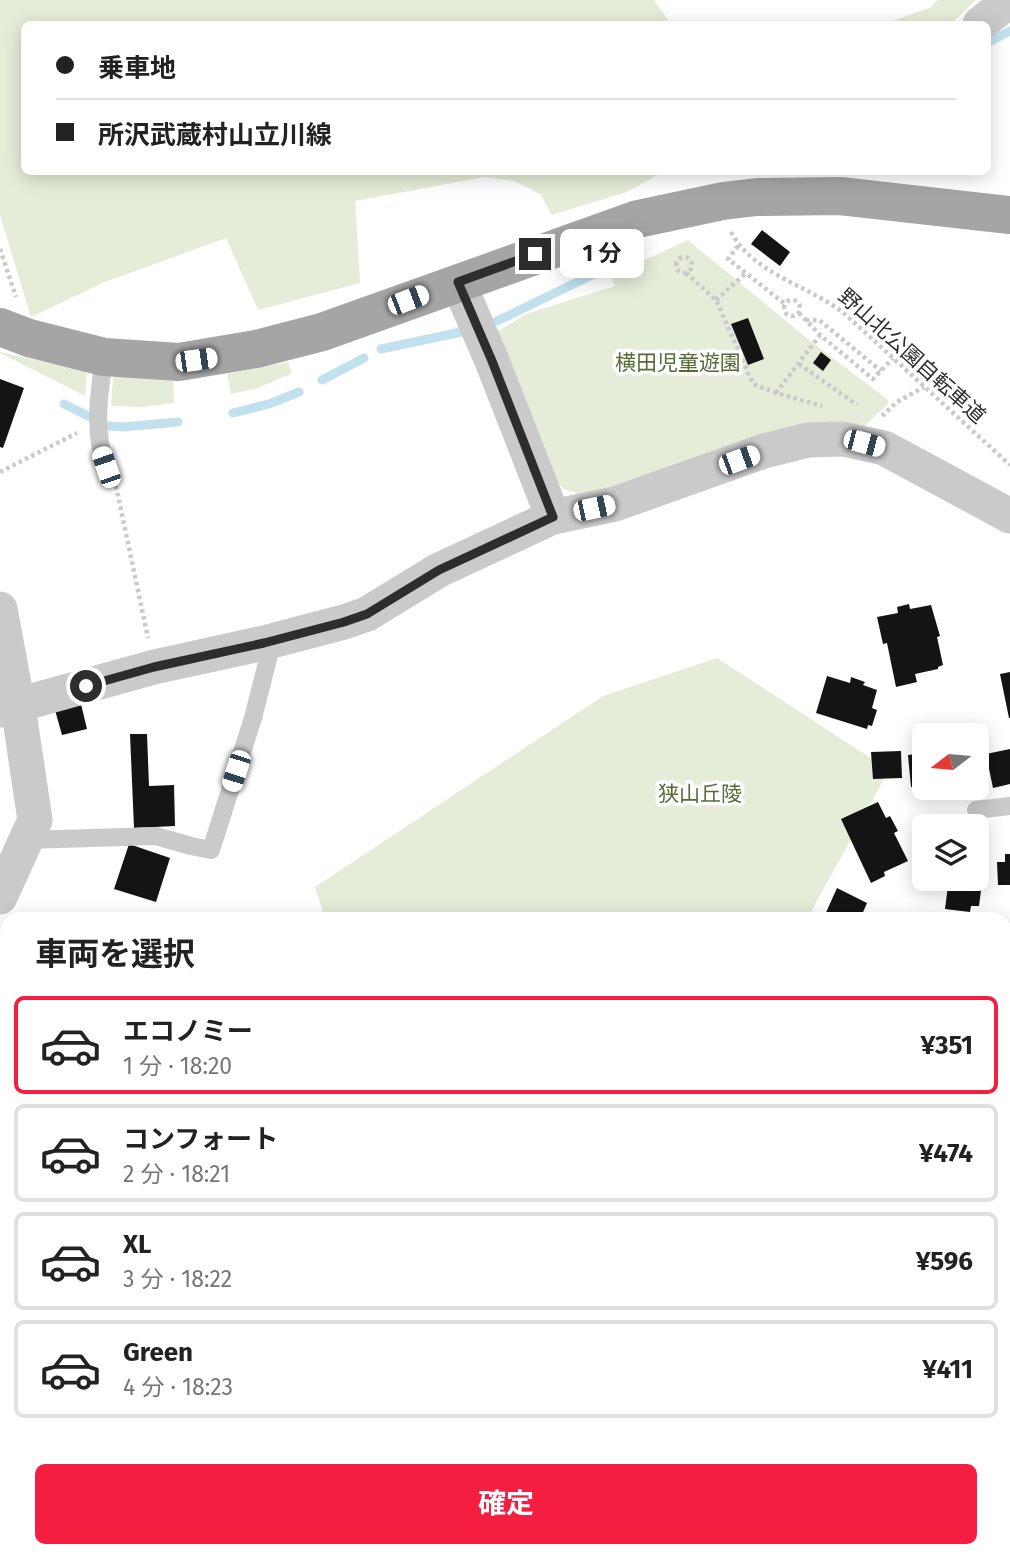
<!DOCTYPE html>
<html lang="ja">
<head>
<meta charset="utf-8">
<style>
  :root { --surface:#fff; --page:#f2f2f2; --text:#222; --muted:#767676; --line:#e0e0e0; --accent:#f41e41 }
  body { margin:0; font-family:"Fira Sans","Noto Sans JP",sans-serif; background:var(--page); color:var(--text); height:100vh; display:flex; flex-direction:column; font-size:26px; white-space:nowrap }
  * { box-sizing:border-box; margin:0 }
  p { font-size:23px; color:var(--muted) }
  .icon { flex:none; width:38px; height:38px; fill:none; stroke:currentColor; stroke-width:2; stroke-linecap:round; stroke-linejoin:round }
  .map { position:relative; flex:1; overflow:hidden }
  .details { position:absolute; left:0px; top:912px; width:1012px; height:646px; display:flex; flex-direction:column; background:var(--surface); border-radius:21px 21px 0 0; box-shadow:0 4px 18px #0003 }
  .details>* { flex:none }
  .guide { position:absolute; left:21px; top:21px; width:970px; height:154px; border-radius:10px; box-shadow:0 4px 18px #0003; display:grid; align-content:center; height:154px; padding:0 35px; background:var(--surface) }
  .needle { width:46px; rotate:254deg }
  .controls { position:absolute; left:912px; top:723px; display:grid; gap:14px }
  .controls a { display:grid; place-items:center; width:77px; height:77px; border-radius:10px; background:var(--surface); box-shadow:0 4px 18px #0003; font-size:35px }
  .end { position:absolute; width:32px; height:32px; margin:-16px; border:9px solid #2d2d2d; background:#fff; box-shadow:0 0 0 4px #fff }
  .from { border-radius:50% }
  .bubble { position:absolute; height:49px; border-radius:10px; background:var(--surface); box-shadow:0 4px 18px #0003; font-size:23px; font-weight:700; line-height:49px; text-align:center }
  .car { position:absolute; width:21px; height:42px; margin:-21px -10px; border-radius:9px; box-shadow:0 0 5px 2px #0007; background:linear-gradient(#fff 24%,#345 0 40%,#fff 0 76%,#345 0 86%,#fff 0) }
  .guide b { display:flex; align-items:center; gap:24px; height:66px; font-size:26px }
  .guide b+b { border-top:2px solid var(--line) }
  .guide i { width:18px; height:18px; background:var(--text) }
  ul { padding:0; list-style:none }
  li { display:flex; align-items:center; gap:21px; height:98px; margin:0 14px 10px; padding:0 21px; border:4px solid var(--line); border-radius:10px }
  li div { flex:1 }
  li b { display:block; font-size:26px }
  li em { font-style:normal; font-weight:700 }
  li.selected { border-color:var(--accent) }
  li>.icon { width:63px; height:63px; stroke-width:1.5 }
  h2 { padding:0 35px; font-size:32px; line-height:84px }
  .primary-button { display:flex; gap:14px; margin-top:auto; padding:14px 35px }
  .primary-button a { flex:1; height:80px; border-radius:10px; background:var(--accent); color:#fff; font-size:28px; font-weight:700; line-height:80px; text-align:center }
  .map>svg:first-child { display:block }
  .green { fill:#e5ecd8 }
  .lines { fill:none; stroke-linecap:round; stroke-linejoin:round }
  .stream { stroke:#c2e1ee; stroke-width:9 }
  .building { fill:#141414 }
  .path { stroke:#cacaca; stroke-width:4.5; stroke-dasharray:3.5 3.5; stroke-linecap:butt }
  .lane { stroke:#cacaca; stroke-width:18 }
  .street { stroke:#cacaca; stroke-width:35 }
  .primary { stroke:#a5a5a5; stroke-width:38 }
  .route { stroke:#2d2d2d; stroke-width:9 }
  .labels { text-anchor:middle; dominant-baseline:central; stroke-width:7; stroke-linejoin:round; paint-order:stroke }
  .street-label { font-size:21px; fill:#2d2d2d; stroke:#fff }
  .park-label { font-size:21px; fill:#546c37; stroke:#fff }
</style>
</head>
<body>
<div class="map">
<svg width="1010" height="1557" viewBox="0 0 1010 1557">
  <rect width="100%" height="100%" fill="#fff"/>
  <path class="green" d="M0,0h654l17,24h-647v148h639l-36,20 -75,23 -12,-21 -26,-13 -30,-4 -129,24 5,82 -102,27 -32,-72 -121,44 -74,35 -31,-102z
    M937,0h39l-25,24h-67l47,-17z
    M688,240l121,100 79,60v4l-27,25 -274,67 -23,-7 -17,-18 -53,-137 32,-20 89,-28 -5,-10z
    M0,352l87,19 -2,25 -85,-43z
    M288,362l4,11 -34,15 -27,6 -4,-20z
    M113,376l60,2 1,25 -31,4 -32,-1z
    M717,658l172,112 -82,149h-482l-10,-32 288,-191z
    M7,1267v283h997l1,-79 5,6v80h-1010v-282z"/>
  <g class="lines">
    <path class="stream" d="M987,43l23,-12
      M497,321l99,-48
      M381,349l85,-18
      M322,380l42,-22
      M64,404l24,12
      M233,413l36,-9 30,-12
      M109,426l14,1 55,-5"/>
  </g>
  <path class="building" d="M762,230l28,22 -10,14 -29,-22z
    M748,318l16,41 -16,6 -17,-41z
    M821,352l10,8 -8,11 -10,-8z
    M0,379l24,9 -21,60 -3,-1z
    M909,604l1,5 21,-4 9,31 -3,1 6,28 -5,2v2l-23,5 2,8 -21,5 -9,-44 -4,1 -6,-27 21,-4 -1,-6z
    M1010,672v46h-1l-9,-44z
    M827,676l23,7 1,-6 14,5 -2,3 14,5 -5,18 5,2 -5,16 -4,-1 -1,4 -51,-16z
    M81,704l6,25 -25,6 -7,-25z
    M130,734h17l2,52 25,-1 1,41 -41,2z
    M1010,749v35l-17,4 -7,-34z
    M901,751l1,27 -29,1 -2,-27z
    M924,753v32l-13,2 -3,-32z
    M981,757l4,25 -9,1v-25z
    M878,802l8,16 4,-2 8,15 -4,2 14,28 -24,11 1,4 -14,7 -30,-64z
    M976,831l4,1 -1,4 7,2 -3,24 -7,-1z
    M129,844l41,14 -14,44 -42,-13z
    M1005,854h5v31h-12l-1,-23h8z
    M949,878h24v3l9,1 -3,24h-8l-1,6 -25,-3z
    M837,888l30,15 -7,16h-32l-4,-2z
    M921,914l30,3v2h-30z
    M1004,1010l6,2v35l-6,14z
    M1009,1141h1v37l-6,-1v-20z
    M1004,1192l6,1v38l-6,-1z
    M1004,1249l6,2 -2,18 -4,-1z
    M1004,1408l3,5 3,-1v15l-6,2z"/>
  <g class="lines">
    <path class="path" d="M731,232c22,42 79,54 114,82l165,151
      M738,246l-10,13 57,45
      M0,249l16,48
      M676 265a8 8 0 1 1 16 0a8 8 0 1 1-16 0Z
      M686,273l30,27 37,84 23,9 46,13
      M784 308a8 8 0 1 1 16 0a8 8 0 1 1-16 0Z
      M716,300l29,-26
      M799,313l21,22 53,44 20,-21
      M806,320h13l62,51
      M799,364l58,41
      M776,393l44,-58
      M882,416l15,-14 27,-15
      M0,472l77,-39
      M116,486l32,152
      M1004,1501l6,-8
      M940,1557l10,-7"/>
    <path class="lane" d="M104,357c-5,38 -11,73 2,110
      M976,810l34,-4
      M26,840l130,-4 35,10 20,4 42,-132 15,-59 -4,-16
      M1004,955l6,-7"/>
    <path class="street" d="M980,24l30,-24
      M458,282l34,79 61,156
      M0,609l18,97 17,114 -35,77
      M0,710l154,-43 110,-24 80,-21 23,-8 72,-44 114,-53 62,-13 149,-53 44,-11 35,-1 41,9 126,68
      M1004,1071l6,2"/>
    <path class="primary" d="M0,327l29,11 75,19 75,5 77,-13 66,-17 316,-113 85,-18 34,-4 83,-1 170,19"/>
  </g>
  <g class="lines">
    <path class="route" d="M86,686l68,-19 110,-24 80,-21 23,-8 72,-44 114,-53 -61,-156 -34,-79 77,-28"/>
  </g>
  <g class="labels">
    <g class="street-label">
      <text transform="translate(912 356) rotate(42)">野山北公園自転車道</text>
    </g>
    <g class="park-label">
      <text x="678" y="363">横田児童遊園</text>
      <text x="700" y="794">狭山丘陵</text>
    </g>
  </g>
</svg>
<div class="controls">
<a><svg class="needle" viewBox="-14 -14 28 28"><path d="M0-13l5 13h-10z" fill="#e53935"/><path d="M0 13l5-13h-10z" fill="#767676"/></svg></a>
<a><svg class="icon" aria-label="layers" viewBox="0 0 24 24"><path d="M12 4l9 5-9 5-9-5zM3 14l9 5 9-5"/></svg></a>
</div>
<i class="end from" style="left:86px;top:686px"></i>
<i class="end" style="left:535px;top:254px"></i>
<div class="bubble" style="left:560px;top:229px;width:84px">1 分</div>
<i class="car" style="left:408px;top:300px;rotate:69deg"></i>
<i class="car" style="left:196px;top:360px;rotate:82deg"></i>
<i class="car" style="left:864px;top:443px;rotate:105deg"></i>
<i class="car" style="left:739px;top:460px;rotate:70deg"></i>
<i class="car" style="left:106px;top:467px;rotate:341deg"></i>
<i class="car" style="left:594px;top:508px;rotate:78deg"></i>
<i class="car" style="left:236px;top:771px;rotate:198deg"></i>
<div class="guide">
<b><i class="from"></i>乗車地</b>
<b><i></i>所沢武蔵村山立川線</b>
</div>
<section class="details">
<h2>車両を選択</h2>
<ul>
<li class="selected"><svg class="icon" aria-label="car" viewBox="0 0 24 24"><path d="M5 17H2v-5l4-1 3-4h7l3 4 3 1v5h-3M9 17h6M6 11h13"/><circle cx="7" cy="17" r="2"/><circle cx="17" cy="17" r="2"/></svg><div><b>エコノミー</b><p>1 分 · 18:20</p></div><em>¥351</em></li>
<li><svg class="icon" aria-label="car" viewBox="0 0 24 24"><path d="M5 17H2v-5l4-1 3-4h7l3 4 3 1v5h-3M9 17h6M6 11h13"/><circle cx="7" cy="17" r="2"/><circle cx="17" cy="17" r="2"/></svg><div><b>コンフォート</b><p>2 分 · 18:21</p></div><em>¥474</em></li>
<li><svg class="icon" aria-label="car" viewBox="0 0 24 24"><path d="M5 17H2v-5l4-1 3-4h7l3 4 3 1v5h-3M9 17h6M6 11h13"/><circle cx="7" cy="17" r="2"/><circle cx="17" cy="17" r="2"/></svg><div><b>XL</b><p>3 分 · 18:22</p></div><em>¥596</em></li>
<li><svg class="icon" aria-label="car" viewBox="0 0 24 24"><path d="M5 17H2v-5l4-1 3-4h7l3 4 3 1v5h-3M9 17h6M6 11h13"/><circle cx="7" cy="17" r="2"/><circle cx="17" cy="17" r="2"/></svg><div><b>Green</b><p>4 分 · 18:23</p></div><em>¥411</em></li>
</ul>
<div class="primary-button"><a>確定</a></div>
</section>
</div>
</body>
</html>
